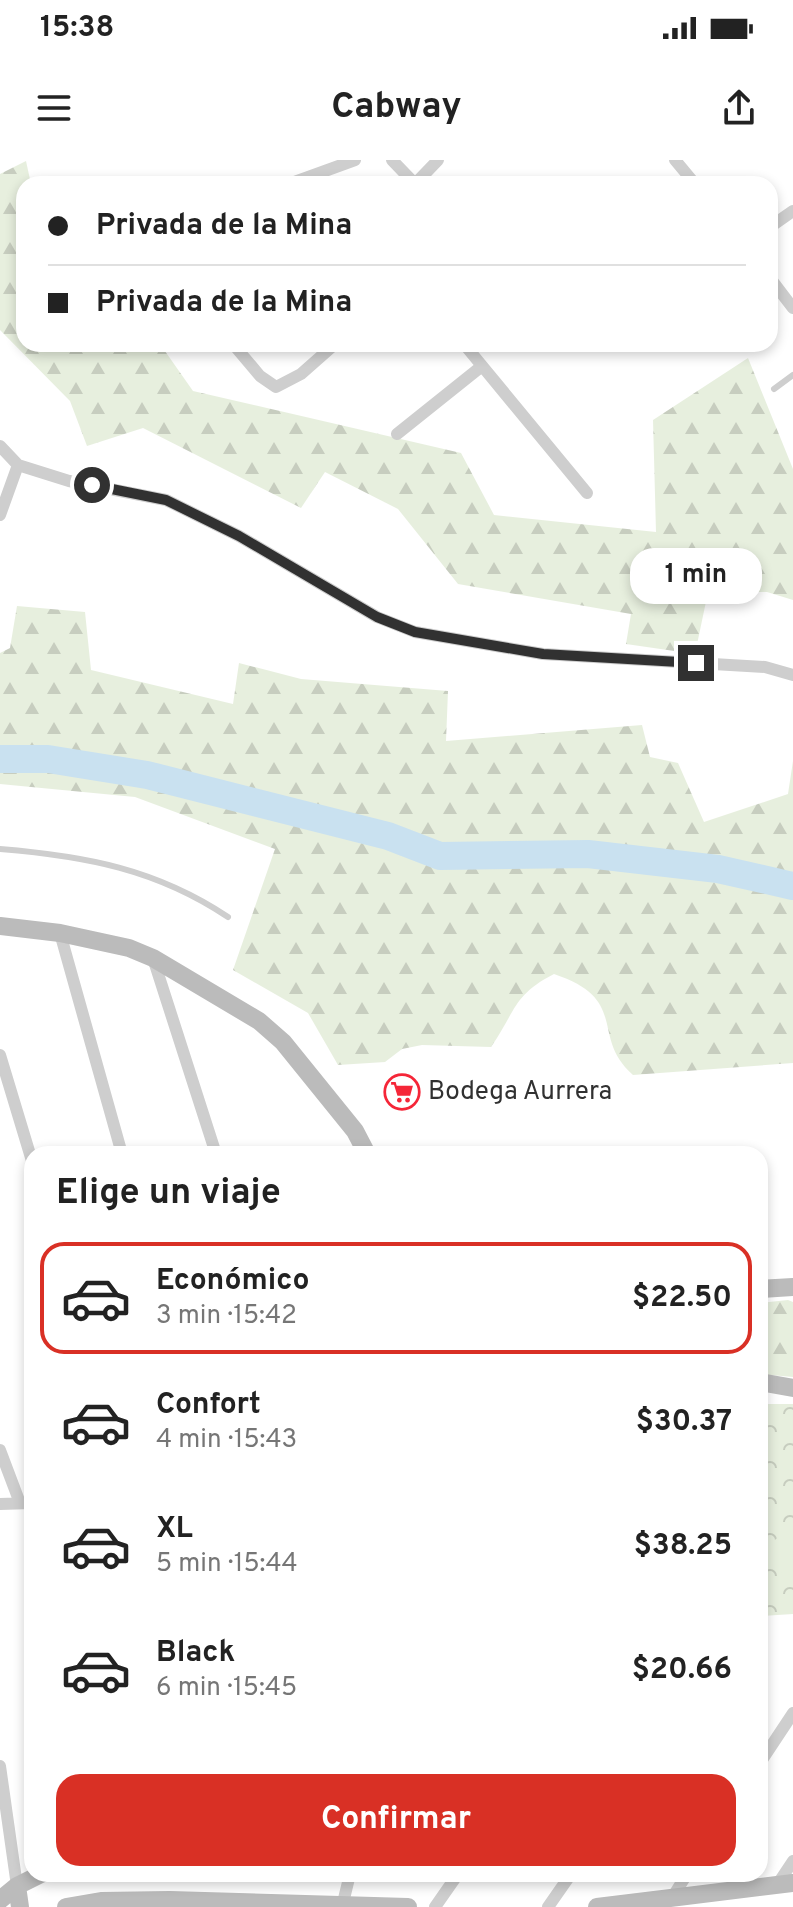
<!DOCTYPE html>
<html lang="es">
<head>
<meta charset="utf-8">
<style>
  :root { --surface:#fff; --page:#f6f6f6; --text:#222; --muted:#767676; --line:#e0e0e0; --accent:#d93025 }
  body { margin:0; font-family:Overpass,sans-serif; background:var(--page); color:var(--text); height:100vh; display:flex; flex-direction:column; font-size:30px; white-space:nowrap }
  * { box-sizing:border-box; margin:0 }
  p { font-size:26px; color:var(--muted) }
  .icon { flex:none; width:44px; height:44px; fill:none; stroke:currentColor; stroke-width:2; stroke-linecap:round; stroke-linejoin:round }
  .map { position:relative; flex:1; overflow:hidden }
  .side { position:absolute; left:24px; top:986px; width:744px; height:736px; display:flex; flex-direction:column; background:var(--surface); border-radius:24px; box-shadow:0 4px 12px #0003 }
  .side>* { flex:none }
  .top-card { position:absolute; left:16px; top:16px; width:762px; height:176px; border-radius:24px; box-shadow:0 4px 12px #0003; display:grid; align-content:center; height:176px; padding:0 32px; background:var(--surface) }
  .end { position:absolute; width:36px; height:36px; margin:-18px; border:10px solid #313131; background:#fff; box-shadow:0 0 0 4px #fff }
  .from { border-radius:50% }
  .bubble { position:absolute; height:56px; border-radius:24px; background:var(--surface); box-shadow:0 4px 12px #0003; font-size:26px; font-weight:700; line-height:56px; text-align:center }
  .top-card b { display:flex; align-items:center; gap:28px; height:76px; font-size:30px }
  .top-card b+b { border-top:2px solid var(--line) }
  .top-card i { width:20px; height:20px; background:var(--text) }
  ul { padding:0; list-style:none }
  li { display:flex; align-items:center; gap:24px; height:112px; margin:0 16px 12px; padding:0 16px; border:4px solid transparent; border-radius:24px }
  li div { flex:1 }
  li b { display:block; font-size:30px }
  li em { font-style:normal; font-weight:700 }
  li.on { border-color:var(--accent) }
  li>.icon { width:72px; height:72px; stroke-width:1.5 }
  h2 { padding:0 32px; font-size:36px; line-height:96px }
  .primary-button { display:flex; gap:16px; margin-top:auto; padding:16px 32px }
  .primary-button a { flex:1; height:92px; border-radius:24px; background:var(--accent); color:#fff; font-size:32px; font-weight:700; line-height:92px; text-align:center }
  .status { display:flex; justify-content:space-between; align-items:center; height:56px; padding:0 40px; background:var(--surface); direction:ltr }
  .status svg { height:22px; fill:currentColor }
  header { display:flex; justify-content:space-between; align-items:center; height:104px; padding:0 32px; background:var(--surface); font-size:36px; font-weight:700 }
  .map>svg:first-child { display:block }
  .forest { fill:url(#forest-firs) }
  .park { fill:url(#park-crowns) }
  .pitch { fill:#e7efde }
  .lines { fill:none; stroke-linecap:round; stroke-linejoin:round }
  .river { stroke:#c9e1f0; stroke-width:28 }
  .lane { stroke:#cecece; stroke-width:6 }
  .street { stroke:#cecece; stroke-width:12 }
  .secondary { stroke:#bbb; stroke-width:18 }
  .route { stroke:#313131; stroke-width:10 }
  .labels { text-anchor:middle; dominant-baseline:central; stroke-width:8; stroke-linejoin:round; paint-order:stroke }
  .poi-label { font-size:26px; fill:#313131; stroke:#fff; text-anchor:start }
</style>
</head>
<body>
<div class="status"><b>15:38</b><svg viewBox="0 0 49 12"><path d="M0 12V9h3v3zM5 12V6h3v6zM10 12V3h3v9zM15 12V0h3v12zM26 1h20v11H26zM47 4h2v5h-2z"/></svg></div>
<header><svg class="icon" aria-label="menu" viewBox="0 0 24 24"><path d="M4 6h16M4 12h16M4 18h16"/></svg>Cabway<svg class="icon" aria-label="share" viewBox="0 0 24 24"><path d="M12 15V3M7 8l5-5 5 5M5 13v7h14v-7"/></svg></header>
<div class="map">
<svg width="793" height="1747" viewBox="0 0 793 1747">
  <defs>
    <pattern id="forest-firs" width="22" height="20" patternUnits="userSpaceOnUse" patternTransform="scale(2)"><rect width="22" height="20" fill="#e7efde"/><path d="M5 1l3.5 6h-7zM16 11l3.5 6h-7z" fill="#c7cdbf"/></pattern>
    <pattern id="park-crowns" width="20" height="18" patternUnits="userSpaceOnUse" patternTransform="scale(2)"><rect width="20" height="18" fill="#e7efde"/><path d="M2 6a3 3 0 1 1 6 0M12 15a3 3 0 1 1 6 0" fill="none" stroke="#c7cdbf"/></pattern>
  </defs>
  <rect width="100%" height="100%" fill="#fff"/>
  <path class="forest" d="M26,1l5,23h-7v160h136l33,47 268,62 33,62 162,17 -3,-112 95,-62 45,111v131l-26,-8h-59l-13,62 -69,-10 5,-30 -173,-30 -60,-75 -73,-37 -24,36 -158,-80 -56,18 -17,-45 -70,-71v-156z
    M17,446l68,6 6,58 142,34 6,-41 62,16 147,12 -2,50 196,-16 8,32 28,6 26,59 84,-28 5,-33v302l-160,12c-44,-39 -2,-75 -79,-101 -41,21 -38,37 -63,73l-69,-2 -20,4 -17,13 -47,3 -30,-52 -75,-43 42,-121 -140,-52 -135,-13v-131l10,-5z
    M788,1140l5,2v75l-33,-3v-71z"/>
  <path class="park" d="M760,1244h33v210l-33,2z"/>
  <path class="pitch" d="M793,1366v61l-30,-38z"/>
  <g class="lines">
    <path class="river" d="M0,599h48l99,16 241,61 52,20 148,-2 130,15 75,17"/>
    <path class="lane" d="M774,229l19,-14
      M0,689c85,7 156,20 228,68"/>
    <path class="street" d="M392,0l23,24
      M675,0l20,24
      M289,24l66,-24
      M415,24l23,-24
      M770,67l23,-16
      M770,118l23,30
      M233,184l27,32 16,11 25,-13 34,-30
      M464,184l123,149
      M397,274l85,-68
      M0,286l18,19 51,16 97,19 73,36 138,81 38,15 128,22 222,13 28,8
      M0,355l18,-50
      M60,773l62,221
      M153,798l63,196
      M0,895l32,106
      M0,1290l20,53
      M0,1344l32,-1
      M760,1603l33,-50
      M0,1606l17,120
      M777,1725l16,-24
      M672,1738l15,-24
      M342,1747l8,-33
      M435,1747l23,-33
      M548,1747l23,-33"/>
    <path class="secondary" d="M0,766l60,7 69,15 24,10 106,63 24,21 72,89 12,23
      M760,1129l33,-2
      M760,1222l33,6
      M17,1726l3,21
      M0,1740l17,-14 24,-12
      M66,1747l35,-6 69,-1 238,7
      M597,1747l196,-24"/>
  </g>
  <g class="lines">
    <path class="route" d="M92,325l74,15 73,36 138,81 38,15 128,22 153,9"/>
  </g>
  <defs>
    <symbol id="supermarket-ring" viewBox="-11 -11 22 22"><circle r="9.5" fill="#fff" stroke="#f52638" stroke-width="1.5"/><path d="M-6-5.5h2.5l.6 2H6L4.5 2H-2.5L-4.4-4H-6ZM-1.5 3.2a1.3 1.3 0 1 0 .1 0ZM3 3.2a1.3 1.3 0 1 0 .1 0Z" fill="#f52638"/></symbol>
  </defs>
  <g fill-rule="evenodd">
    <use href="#supermarket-ring" x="382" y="912" width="40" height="40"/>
  </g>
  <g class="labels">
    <g class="poi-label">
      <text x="428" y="932">Bodega Aurrera</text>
    </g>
  </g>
</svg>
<i class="end from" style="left:92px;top:325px"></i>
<i class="end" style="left:696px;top:503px"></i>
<div class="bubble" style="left:630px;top:388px;width:132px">1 min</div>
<div class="top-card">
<b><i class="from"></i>Privada de la Mina</b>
<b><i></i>Privada de la Mina</b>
</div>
<section class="side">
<h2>Elige un viaje</h2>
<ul>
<li class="on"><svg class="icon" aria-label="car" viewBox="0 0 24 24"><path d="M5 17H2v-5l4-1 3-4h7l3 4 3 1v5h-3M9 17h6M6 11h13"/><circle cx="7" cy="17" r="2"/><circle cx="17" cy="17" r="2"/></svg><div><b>Económico</b><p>3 min · 15:42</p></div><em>$22.50</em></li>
<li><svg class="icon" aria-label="car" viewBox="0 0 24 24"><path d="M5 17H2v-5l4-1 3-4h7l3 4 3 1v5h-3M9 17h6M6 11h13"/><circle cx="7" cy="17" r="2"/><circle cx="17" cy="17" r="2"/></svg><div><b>Confort</b><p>4 min · 15:43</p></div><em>$30.37</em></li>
<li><svg class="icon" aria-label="car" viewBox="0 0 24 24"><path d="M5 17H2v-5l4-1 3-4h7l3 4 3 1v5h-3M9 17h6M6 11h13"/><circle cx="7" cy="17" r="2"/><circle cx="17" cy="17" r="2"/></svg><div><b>XL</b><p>5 min · 15:44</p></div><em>$38.25</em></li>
<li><svg class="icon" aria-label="car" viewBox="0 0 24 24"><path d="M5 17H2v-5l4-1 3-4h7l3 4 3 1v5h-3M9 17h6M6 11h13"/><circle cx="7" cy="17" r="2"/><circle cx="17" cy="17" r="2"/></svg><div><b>Black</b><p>6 min · 15:45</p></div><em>$20.66</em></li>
</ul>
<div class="primary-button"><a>Confirmar</a></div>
</section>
</div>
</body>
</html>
